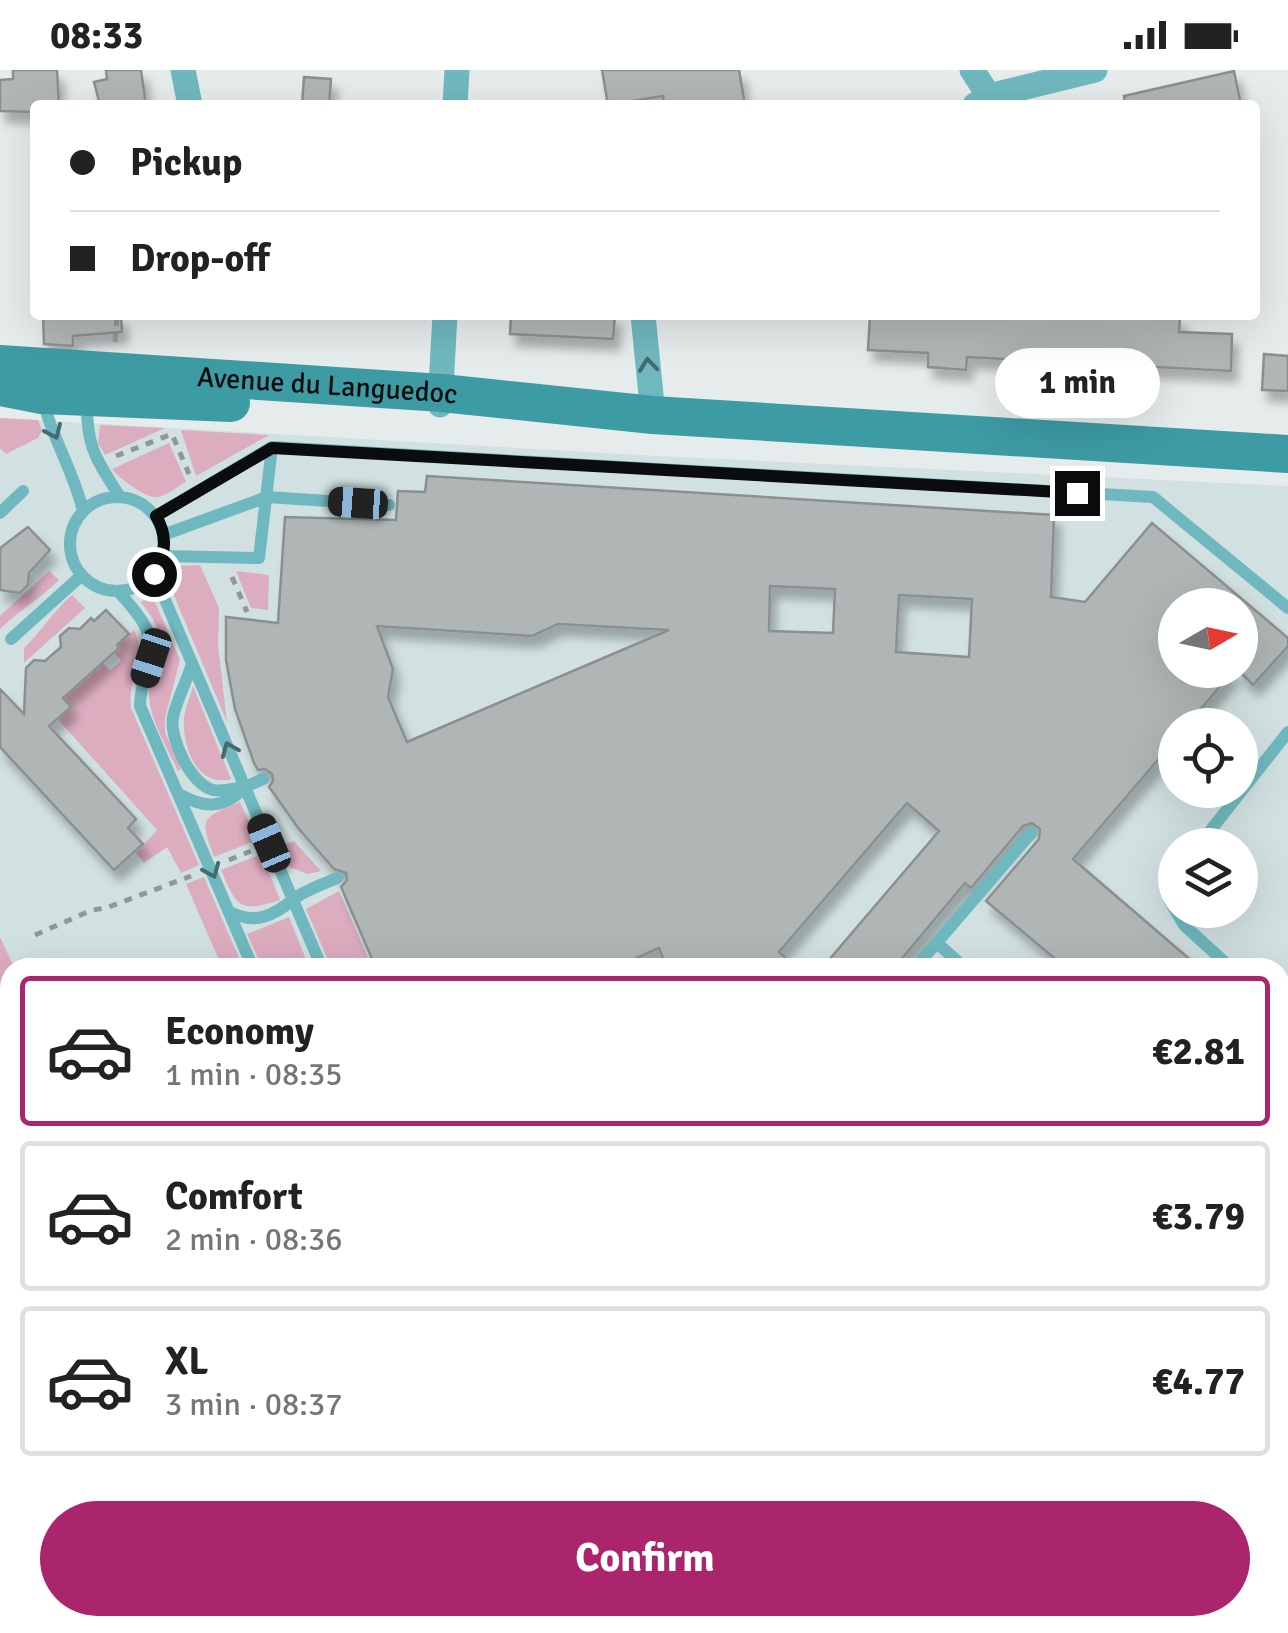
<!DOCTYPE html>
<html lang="en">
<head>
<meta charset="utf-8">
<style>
  :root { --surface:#fff; --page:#f2f2f2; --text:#222; --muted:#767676; --line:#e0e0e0; --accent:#ab256d }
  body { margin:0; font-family:Signika,sans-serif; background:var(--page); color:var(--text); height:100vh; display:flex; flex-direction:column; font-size:38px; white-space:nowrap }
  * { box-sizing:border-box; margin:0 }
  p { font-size:32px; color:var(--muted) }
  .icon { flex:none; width:55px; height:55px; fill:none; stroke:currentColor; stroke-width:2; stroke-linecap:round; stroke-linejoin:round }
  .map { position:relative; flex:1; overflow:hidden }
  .sheet { position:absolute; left:0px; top:888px; width:1290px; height:678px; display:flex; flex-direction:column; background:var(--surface); border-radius:30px 30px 0 0; box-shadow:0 10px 40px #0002 }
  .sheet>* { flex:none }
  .banner { position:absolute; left:30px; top:30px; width:1230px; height:220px; border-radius:10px; box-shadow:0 10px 40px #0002; display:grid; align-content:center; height:220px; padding:0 40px; background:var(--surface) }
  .needle { width:65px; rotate:81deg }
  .fabs { position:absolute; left:1158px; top:518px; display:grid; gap:20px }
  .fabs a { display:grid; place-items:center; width:100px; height:100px; border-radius:50%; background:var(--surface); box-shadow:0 10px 40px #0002; font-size:50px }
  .end { position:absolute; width:45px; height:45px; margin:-22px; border:12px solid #0b0c0d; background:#fff; box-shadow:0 0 0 5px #fff }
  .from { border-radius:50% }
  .bubble { position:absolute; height:70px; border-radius:35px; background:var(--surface); box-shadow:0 10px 40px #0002; font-size:32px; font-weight:700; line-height:70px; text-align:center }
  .car { position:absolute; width:30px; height:60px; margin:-30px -15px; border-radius:12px; box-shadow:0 0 8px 2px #0007; background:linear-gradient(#222 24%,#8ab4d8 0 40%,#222 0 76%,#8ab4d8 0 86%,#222 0) }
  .banner b { display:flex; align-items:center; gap:35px; height:95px; font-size:38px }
  .banner b+b { border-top:2px solid var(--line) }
  .banner i { width:25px; height:25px; background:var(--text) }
  ul { padding:18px 0 0; list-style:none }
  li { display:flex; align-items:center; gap:30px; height:150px; margin:0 20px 15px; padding:0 20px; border:5px solid var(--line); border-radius:10px }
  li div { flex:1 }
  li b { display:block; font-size:38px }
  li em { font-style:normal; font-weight:700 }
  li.on { border-color:var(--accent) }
  li>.icon { width:90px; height:90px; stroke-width:1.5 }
  .cta { display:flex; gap:20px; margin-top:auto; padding:20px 40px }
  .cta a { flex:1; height:115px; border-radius:60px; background:var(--accent); color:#fff; font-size:40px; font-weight:700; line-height:115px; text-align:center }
  .status { display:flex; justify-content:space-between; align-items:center; height:70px; padding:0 50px; background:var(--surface); direction:ltr }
  .status svg { height:28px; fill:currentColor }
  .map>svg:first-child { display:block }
  .built { fill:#d1e0e1; fill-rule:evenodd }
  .green { fill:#dcacbf }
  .building { fill:#b0b6b6; stroke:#8a8f8f; stroke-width:2.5; fill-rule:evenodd; filter:url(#shadow) }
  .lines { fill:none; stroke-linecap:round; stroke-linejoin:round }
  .path { stroke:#939697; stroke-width:5; stroke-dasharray:8 8; stroke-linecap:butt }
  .lane { stroke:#70b8bf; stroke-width:12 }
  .street { stroke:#70b8bf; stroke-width:25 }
  .secondary { stroke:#3d9ba4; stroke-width:38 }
  .oneway { stroke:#436b6f }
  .route { stroke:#0b0c0d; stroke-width:12 }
  .labels { text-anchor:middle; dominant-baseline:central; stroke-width:9; stroke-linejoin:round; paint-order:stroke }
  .street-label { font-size:28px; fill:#0b0c0d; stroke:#e6ebec }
</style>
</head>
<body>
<div class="status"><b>08:33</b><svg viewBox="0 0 49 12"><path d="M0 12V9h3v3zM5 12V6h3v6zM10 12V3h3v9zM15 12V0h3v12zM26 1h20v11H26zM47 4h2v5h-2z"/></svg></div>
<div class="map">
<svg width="1288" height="1563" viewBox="0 0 1288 1563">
  <defs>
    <filter id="shadow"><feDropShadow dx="6" dy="11" stdDeviation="5" flood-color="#0004"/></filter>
  </defs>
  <rect width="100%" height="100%" fill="#e6ebec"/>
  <path class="built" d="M0,348l657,38 631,30v1087l-8,11v-616h-1270v647l-10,-6zM1175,535h65v65h-65zM1175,655h65v65h-65zM1175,775h65v65h-65z
    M26,1555h1225l-6,8h-1206z"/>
  <path class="green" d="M0,348l38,2 4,10 -4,8 -32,16 -6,-6z
    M100,355l65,3 -60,27 -7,-12z
    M181,360l88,5 -73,41z
    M169,373l17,39c-8,4 -23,17 -32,15 -10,-1 -36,-19 -42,-28z
    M200,495l19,43 -1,37 9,77 -59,-141 8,-15z
    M49,501l10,9c-19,19 -40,30 -59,49v-13z
    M236,501l33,4 -1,35 -17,-2z
    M72,525l13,13 -61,55v-15c18,-17 29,-37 48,-53z
    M152,525l28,65 -15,58v14l16,37 -3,2c-10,-22 -27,-49 -29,-74 -5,-47 36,-37 -8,-95z
    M134,560c13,24 -7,49 -3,78l68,157 -18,8 -14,-26 -23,16 -8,-10 21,-23 -103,-115 16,-9 -7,-8 39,-35 8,7 11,-9 -7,-9 5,-4 -2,-3z
    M193,616l38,93c-33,9 -49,-31 -47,-60 1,-11 6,-22 9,-33z
    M240,732l17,38 -43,17c-15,-40 -12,-39 26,-55z
    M294,771l27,30 -13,3 -19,-7 -11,-20z
    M262,784l18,46c-41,13 -43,7 -59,-30z
    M204,807l39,90h-21l-36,-83z
    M339,821l33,76h-41l-25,-58z
    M289,847l20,50h-47l-15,-33z
    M0,867l14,30 -4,1v52l-10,-6z"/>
  <path class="building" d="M13,0h44l2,35h-24v7l-35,-1v-31l13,-1z
    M106,0h35l5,35h-46l-6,-23 13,-3z
    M602,0h137l6,35h-81l-1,-9 -55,9z
    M1234,1l7,34h-116l-1,-9z
    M304,7l27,2 -2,26h-27z
    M43,245h78l1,17 -49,4v10l-29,-2z
    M511,245h104l-2,24 -103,-5z
    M870,245l310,1 -1,16 53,2 -1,37 -264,-14 -1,13 -38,-3v-14l-60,-3z
    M1264,284l24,2v35l-26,-1z
    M427,406l627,39 -3,82 34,5 67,-79 136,115v8l-35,39 -13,-13v-67h-65v65h59l-47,55h-12v15l-102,119 127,109h-134l-80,-67 53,-62 1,-10 -8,-6 -9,3 -52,62 -6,-5 -71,85h-72l117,-137 -32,-28 -128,149 17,16h-129l-8,-20 -45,20h-238l-35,-81 6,-7 -1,-7 -12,-4 -35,-40 -30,-42 4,-6 -1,-7 -7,-5 -7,1 -4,-7 -19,-54 -9,-49v-43l52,6 7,-106 111,3 2,-29 27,1zM770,516l65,3 -2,44 -64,-2zM899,525l73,4 -3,58 -73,-5zM558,554l111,6 -262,112 -19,-45 5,-28 -16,-43 155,10z
    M28,457l22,23 -21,23 -1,12 -8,8 -20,-3v-42z
    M106,540l23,24 -12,11 2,3 -56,50 8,9 -22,19 87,93 -8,9 15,16 -29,26 -114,-123v-58l24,25 2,-46 8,-8 11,1 16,-14 -1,-11 9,-8 11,1 11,-11 3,3z"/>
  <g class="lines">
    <path class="path" d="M115,272l2,-27
      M116,386l56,-22 17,40
      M232,507l15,35
      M229,790l22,-9
      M35,865l57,-25 14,-2 85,-32
      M0,1019l10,22
      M0,1233l10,-2
      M6,1423l4,15
      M152,1555l14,8
      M184,1563l10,-8"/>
    <path class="lane" d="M87,330c-1,47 9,59 33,97
      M43,331c10,39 31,71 40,110
      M70 474a47 47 0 1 1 94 0a47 47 0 1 1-94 0Z
      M0,443l23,-22
      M156,446l116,-69 881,50 135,111
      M163,465l104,-38 122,8
      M163,486l96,2 13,-111
      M154,504l168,394
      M118,521c20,23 40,42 30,74 -4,14 -8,26 -8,41l113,262
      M11,569l71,-64
      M245,717l18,-8
      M179,724c24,14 45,16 66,-7 -9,1 -23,5 -32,3 -22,-5 -44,-52 -40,-73 4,-18 14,-36 19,-53
      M1199,775l89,-113
      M1175,806l-6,24 15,25 47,43
      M230,842c25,13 43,4 64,-13 11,-9 30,-15 43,-21
      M937,873l28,25
      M915,898l116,-135
      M1280,942l8,7
      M1280,1152l8,-9
      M1280,1280l8,5
      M235,1555l7,8
      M509,1555l7,8
      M536,1555l3,8
      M601,1555l3,8
      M1144,1555l7,8"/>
    <path class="street" d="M183,0l7,35
      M972,0l17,26
      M455,35l2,-35
      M975,35l14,-9 106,-26
      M643,245l10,100
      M440,335l5,-90"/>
    <g class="secondary">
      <path id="s1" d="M0,294l442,29 211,22 635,39"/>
      <path d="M0,317l42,8 189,8"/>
    </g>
  </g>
  <defs><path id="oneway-chevron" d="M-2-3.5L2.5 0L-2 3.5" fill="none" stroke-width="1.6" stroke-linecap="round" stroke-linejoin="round" transform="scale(2.5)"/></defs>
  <g class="oneway">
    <use href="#oneway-chevron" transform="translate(648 295) rotate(-96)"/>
    <use href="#oneway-chevron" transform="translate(54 362) rotate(66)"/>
    <use href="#oneway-chevron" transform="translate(229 679) rotate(-113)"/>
    <use href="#oneway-chevron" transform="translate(212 801) rotate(67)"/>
  </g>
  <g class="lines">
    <path class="route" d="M154,504c12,-19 14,-38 2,-58l116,-68 805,45"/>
  </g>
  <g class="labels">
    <g class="street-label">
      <text stroke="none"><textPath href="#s1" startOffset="328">Avenue du Languedoc</textPath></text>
    </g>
  </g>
</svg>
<div class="fabs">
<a><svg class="needle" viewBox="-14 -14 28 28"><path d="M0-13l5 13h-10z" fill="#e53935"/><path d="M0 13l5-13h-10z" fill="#767676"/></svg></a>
<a><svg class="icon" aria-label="locate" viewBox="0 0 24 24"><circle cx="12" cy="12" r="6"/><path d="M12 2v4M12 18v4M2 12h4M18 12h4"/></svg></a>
<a><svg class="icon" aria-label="layers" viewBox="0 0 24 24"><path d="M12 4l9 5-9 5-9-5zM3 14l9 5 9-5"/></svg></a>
</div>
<i class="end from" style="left:154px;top:504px"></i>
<i class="end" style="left:1077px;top:423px"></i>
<div class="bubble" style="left:995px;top:278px;width:165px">1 min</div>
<i class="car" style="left:358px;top:433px;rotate:274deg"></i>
<i class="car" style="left:151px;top:588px;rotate:198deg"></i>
<i class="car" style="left:269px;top:773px;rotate:337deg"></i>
<div class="banner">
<b><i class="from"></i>Pickup</b>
<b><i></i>Drop-off</b>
</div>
<section class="sheet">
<ul>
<li class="on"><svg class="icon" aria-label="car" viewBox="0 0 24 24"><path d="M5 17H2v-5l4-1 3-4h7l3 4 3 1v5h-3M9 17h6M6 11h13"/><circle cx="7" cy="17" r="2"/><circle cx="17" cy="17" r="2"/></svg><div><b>Economy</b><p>1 min · 08:35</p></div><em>€2.81</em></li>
<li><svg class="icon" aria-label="car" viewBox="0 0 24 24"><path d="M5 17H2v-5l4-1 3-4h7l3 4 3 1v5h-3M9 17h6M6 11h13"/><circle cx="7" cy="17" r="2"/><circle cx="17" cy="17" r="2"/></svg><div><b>Comfort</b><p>2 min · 08:36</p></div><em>€3.79</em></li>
<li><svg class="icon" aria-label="car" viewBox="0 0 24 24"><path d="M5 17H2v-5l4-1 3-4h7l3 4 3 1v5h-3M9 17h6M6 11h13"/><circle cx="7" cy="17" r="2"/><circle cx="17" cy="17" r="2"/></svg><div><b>XL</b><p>3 min · 08:37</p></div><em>€4.77</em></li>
</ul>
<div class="cta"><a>Confirm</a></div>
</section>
</div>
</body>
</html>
